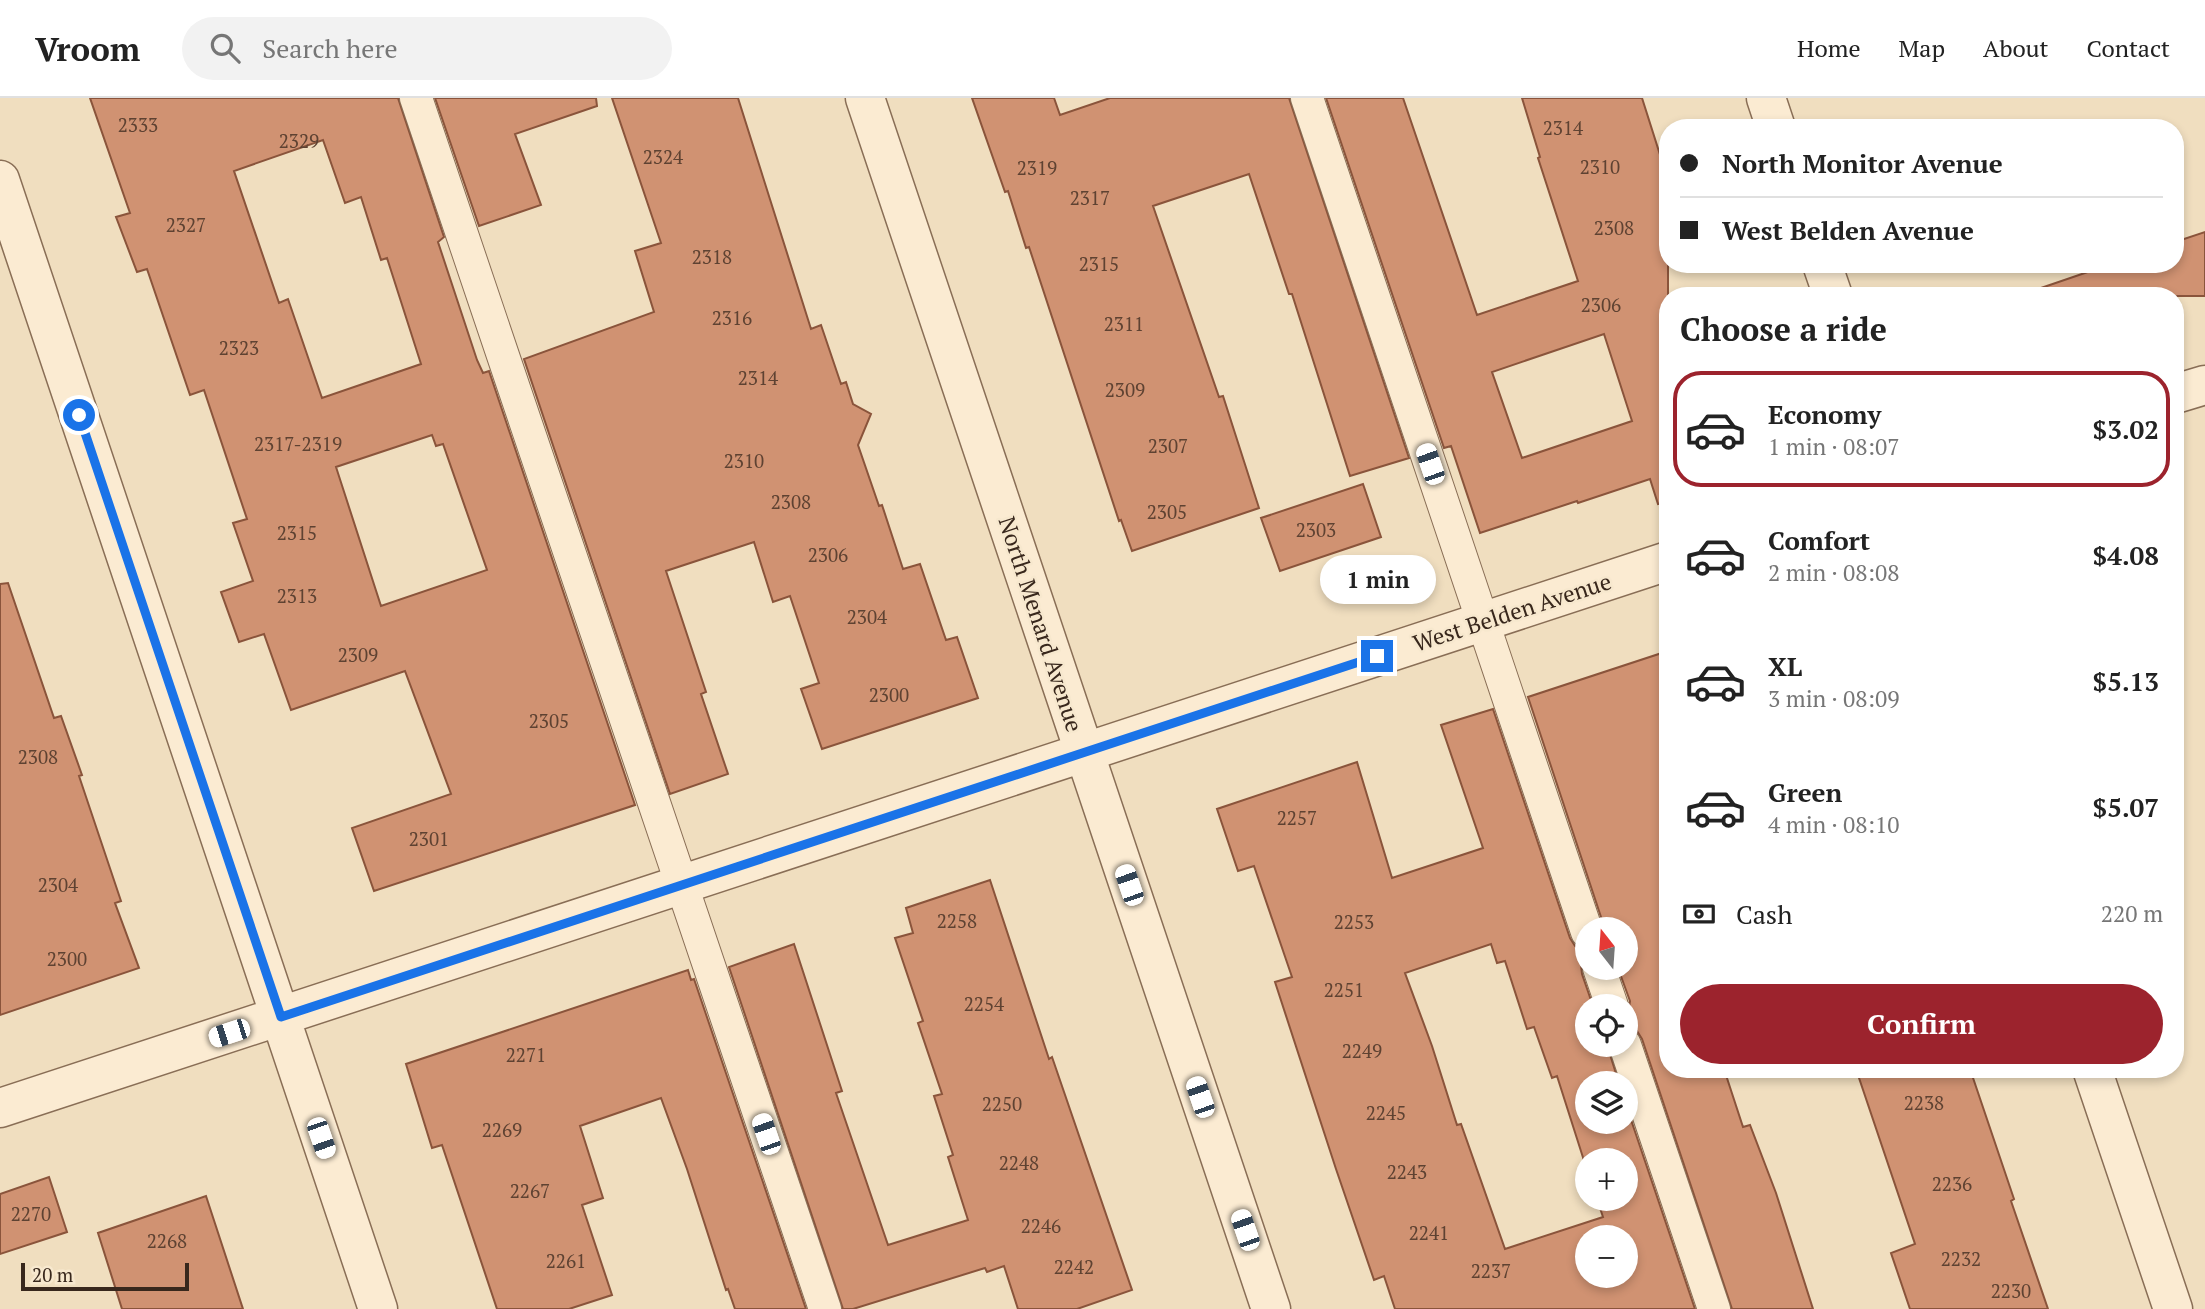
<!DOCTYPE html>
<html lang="en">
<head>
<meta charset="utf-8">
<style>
  :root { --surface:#fff; --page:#f2f2f2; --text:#222; --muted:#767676; --line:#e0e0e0; --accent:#9c232d }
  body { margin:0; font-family:"PT Serif",serif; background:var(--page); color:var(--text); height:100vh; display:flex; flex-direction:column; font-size:26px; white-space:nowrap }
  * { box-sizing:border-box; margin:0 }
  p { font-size:23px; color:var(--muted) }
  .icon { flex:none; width:38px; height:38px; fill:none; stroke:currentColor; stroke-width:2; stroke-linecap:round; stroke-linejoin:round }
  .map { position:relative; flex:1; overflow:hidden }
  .panel { position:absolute; left:1659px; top:189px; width:525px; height:791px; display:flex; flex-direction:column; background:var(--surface); border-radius:28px; box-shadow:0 4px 10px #0003 }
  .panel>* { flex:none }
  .guide { position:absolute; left:1659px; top:21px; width:525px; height:154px; border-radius:28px; box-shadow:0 4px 10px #0003; display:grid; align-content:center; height:154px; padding:0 21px; background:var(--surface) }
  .needle { width:46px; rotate:343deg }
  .buttons { position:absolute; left:1575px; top:819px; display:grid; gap:14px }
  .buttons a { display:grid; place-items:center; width:63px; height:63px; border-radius:50%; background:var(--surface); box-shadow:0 4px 10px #0003; font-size:35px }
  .scale { position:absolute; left:21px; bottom:18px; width:168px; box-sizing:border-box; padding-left:7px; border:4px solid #38271c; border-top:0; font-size:19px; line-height:24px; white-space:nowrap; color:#38271c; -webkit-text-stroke:5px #f7e8ce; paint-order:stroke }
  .end { position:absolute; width:32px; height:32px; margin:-16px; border:9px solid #1a73e8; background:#fff; box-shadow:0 0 0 4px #fff }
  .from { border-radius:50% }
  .bubble { position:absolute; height:49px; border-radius:24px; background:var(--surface); box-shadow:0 4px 10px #0003; font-size:23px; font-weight:600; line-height:49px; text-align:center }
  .car { position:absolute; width:21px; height:42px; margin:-21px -10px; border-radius:9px; box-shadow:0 0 5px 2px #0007; background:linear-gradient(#fff 24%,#345 0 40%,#fff 0 76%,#345 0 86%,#fff 0) }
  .guide b { display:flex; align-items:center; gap:24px; height:66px; font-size:26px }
  .guide b+b { border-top:2px solid var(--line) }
  .guide i { width:18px; height:18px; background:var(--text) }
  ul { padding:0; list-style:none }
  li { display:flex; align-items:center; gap:21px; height:116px; margin:0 14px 10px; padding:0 7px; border:4px solid transparent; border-radius:28px }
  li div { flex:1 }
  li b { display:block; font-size:26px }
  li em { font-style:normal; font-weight:600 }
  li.on { border-color:var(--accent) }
  li>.icon { width:63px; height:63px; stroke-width:1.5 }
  h2 { padding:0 21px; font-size:32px; line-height:84px }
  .pay { display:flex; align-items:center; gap:18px; height:77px; padding:0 21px; font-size:26px }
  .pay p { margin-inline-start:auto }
  .primary-button { display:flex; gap:14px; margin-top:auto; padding:14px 21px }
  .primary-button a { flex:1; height:80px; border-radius:42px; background:var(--accent); color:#fff; font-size:28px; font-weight:600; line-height:80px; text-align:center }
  header { display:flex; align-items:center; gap:42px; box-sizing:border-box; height:98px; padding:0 35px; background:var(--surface); border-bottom:2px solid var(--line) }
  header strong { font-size:33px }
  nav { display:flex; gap:38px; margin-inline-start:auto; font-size:24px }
  .search { width:490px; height:63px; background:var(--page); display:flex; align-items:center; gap:18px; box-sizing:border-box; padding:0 24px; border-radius:38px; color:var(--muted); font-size:26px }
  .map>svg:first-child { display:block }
  .building { fill:#d09272; stroke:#8a543b; stroke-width:2; fill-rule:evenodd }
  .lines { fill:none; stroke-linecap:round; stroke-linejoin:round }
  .lane-casing { stroke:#896e56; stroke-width:34 }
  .street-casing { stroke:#896e56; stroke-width:41 }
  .lane { stroke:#fbebd2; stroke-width:32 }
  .street { stroke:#fbebd2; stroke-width:38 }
  .route { stroke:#1a73e8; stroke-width:9 }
  .labels { text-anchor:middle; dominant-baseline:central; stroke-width:5; stroke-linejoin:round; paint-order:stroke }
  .number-label { font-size:19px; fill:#5e4232 }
  .street-label { font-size:23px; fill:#38271c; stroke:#f7e8ce }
</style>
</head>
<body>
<header>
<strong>Vroom</strong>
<div class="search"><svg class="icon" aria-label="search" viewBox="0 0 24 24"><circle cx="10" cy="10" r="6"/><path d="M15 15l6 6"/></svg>Search here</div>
<nav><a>Home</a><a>Map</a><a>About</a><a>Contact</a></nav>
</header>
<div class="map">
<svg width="2205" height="1211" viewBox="0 0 2205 1211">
  <rect width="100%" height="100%" fill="#f0debf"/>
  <path class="building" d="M90,0h308l46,139 -6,5 39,118 6,13 6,-2 146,434 -261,86 -22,-63 99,-34 -46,-123 -114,39 -27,-76 -25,8 -18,-50 32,-11 -20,-58 14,-4 -43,-129 -14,5 -43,-126 -10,3 -21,-55 14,-4zM323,42l22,63 16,-6 20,63 6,-2 34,106 -99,34 -34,-99 -9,4 -45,-132zM432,337l4,11 7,-2 44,126 -106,36 -45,-139z
    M435,0h161l1,8 -82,28 26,71 -62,21z
    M612,0h126l73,231 10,-4 20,59 5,-2 7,22 18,10 -13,31 21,61 3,-1 21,64 17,-5 26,76 11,-3 21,61 -156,51 -21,-60 18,-6 -29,-87 -17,6 -19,-60 -88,29 40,121 -5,2 27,80 -58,20 -146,-435 130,-47 -19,-61 26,-8z
    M972,0h82l6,17 50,-17h179l120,360 -59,18 -58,-182h-3l-40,-120 -96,32 66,191 4,-1 36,112 -127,43 -11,-31 -2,1 -90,-274 -3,1 -18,-57 -3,1z
    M1326,0h77l74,217 101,-34 -40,-123 2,-1 -18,-59h120l26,82v322l-10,2 -8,-25 -72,24 -1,-2 -97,32 -29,-87 -7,2zM1604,236l28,87 -110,37 -30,-86z
    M2205,134v64h-163l-1,-8 70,-24h64v-22z
    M1363,386l18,53 -101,34 -19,-53z
    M8,485l46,135 7,-2 21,59 -3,1 42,125 -6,2 24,65 -139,47v-431z
    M1668,553v418h56l19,58 7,-2 26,68 37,116h-81l-90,-270 -5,-8 -11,-4 4,-26 -12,-33h8v-39h-21l-77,-232z
    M1493,611l77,229 5,8 12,4 -6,15 1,9 11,32h-6v39h20l12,38h-32v39h39v-17l69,204h-300l-11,-33 -10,4 -38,-111 -61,-187 17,-5 -38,-111 -16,5 -21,-62 140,-47 35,116 91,-30 -42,-123zM1491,846l6,19 8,-2 22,68 7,-2 18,51 5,-2 30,94v-10h39v39h-29l6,18 -98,32 -44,-125 -4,1 -25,-79 -27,-73zM1587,1139h39v39h-39z
    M990,782l59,179 3,-2 80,233 -55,19h-59l-14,-43 -17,6 -2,-4 -132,41h-10l-114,-342 65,-23 48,147 -6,2 52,152 80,-25 -20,-63 5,-2 -19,-59 8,-2 -24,-71 5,-2 -28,-83 18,-5 -7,-25z
    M688,872l3,10 3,-1 112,330h-71l-7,-20 -2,1 -39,-121 -26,-71 -81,28 23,72 -21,7 30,90 -43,14h-72l-55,-164 -10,3 -26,-84z
    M1856,971h114l44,130 -3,2 37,108h-138l-19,-56 24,-9z
    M49,1079l18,55 -67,22v-60z
    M206,1098l37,113h-121l-24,-76z"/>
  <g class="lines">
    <defs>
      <path id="lane" d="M416,0l409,1211
        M1307,0l280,834
        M1599,870l13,38
        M1625,947l89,264"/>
      <path id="street" d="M865,0l406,1211
        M1766,0l10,30
        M0,82l378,1129
        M1822,166l11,32
        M2175,296l30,-9
        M2092,971l81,240
        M0,1010l1668,-547"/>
    </defs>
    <use href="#lane" class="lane-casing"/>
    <use href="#street" class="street-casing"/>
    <use href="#lane" class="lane"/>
    <use href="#street" class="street"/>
  </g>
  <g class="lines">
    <path class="route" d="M79,317l202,602 1096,-361"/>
  </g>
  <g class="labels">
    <g class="number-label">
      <text x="138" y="26">2333</text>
      <text x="1563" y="29">2314</text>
      <text x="299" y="42">2329</text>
      <text x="663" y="58">2324</text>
      <text x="1600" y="68">2310</text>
      <text x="1037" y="69">2319</text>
      <text x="1090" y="99">2317</text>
      <text x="186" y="126">2327</text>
      <text x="1614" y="129">2308</text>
      <text x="712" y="158">2318</text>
      <text x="1099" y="165">2315</text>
      <text x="1601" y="206">2306</text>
      <text x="732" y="219">2316</text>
      <text x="1124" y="225">2311</text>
      <text x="239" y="249">2323</text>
      <text x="758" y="279">2314</text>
      <text x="1125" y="291">2309</text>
      <text x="298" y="345">2317-2319</text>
      <text x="1168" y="347">2307</text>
      <text x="744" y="362">2310</text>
      <text x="791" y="403">2308</text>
      <text x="1167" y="413">2305</text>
      <text x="1316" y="431">2303</text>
      <text x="297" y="434">2315</text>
      <text x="828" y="456">2306</text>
      <text x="297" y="497">2313</text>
      <text x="867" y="518">2304</text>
      <text x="358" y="556">2309</text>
      <text x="889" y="596">2300</text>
      <text x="549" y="622">2305</text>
      <text x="38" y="658">2308</text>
      <text x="1297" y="719">2257</text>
      <text x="429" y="740">2301</text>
      <text x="58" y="786">2304</text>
      <text x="957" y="822">2258</text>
      <text x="1354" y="823">2253</text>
      <text x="67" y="860">2300</text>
      <text x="1344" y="891">2251</text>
      <text x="984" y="905">2254</text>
      <text x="1362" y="952">2249</text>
      <text x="526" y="956">2271</text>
      <text x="1924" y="1004">2238</text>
      <text x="1002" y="1005">2250</text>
      <text x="1386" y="1014">2245</text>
      <text x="502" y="1031">2269</text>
      <text x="1019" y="1064">2248</text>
      <text x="1407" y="1073">2243</text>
      <text x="1952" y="1085">2236</text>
      <text x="530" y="1092">2267</text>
      <text x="31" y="1115">2270</text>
      <text x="1041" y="1127">2246</text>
      <text x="1429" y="1134">2241</text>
      <text x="167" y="1142">2268</text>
      <text x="1961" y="1160">2232</text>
      <text x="566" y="1162">2261</text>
      <text x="1074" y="1168">2242</text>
      <text x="1491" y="1172">2237</text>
      <text x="2011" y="1192">2230</text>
    </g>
    <g class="street-label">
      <text transform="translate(1512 514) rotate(-18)">West Belden Avenue</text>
      <text transform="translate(1041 526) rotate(72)">North Menard Avenue</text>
    </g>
  </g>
</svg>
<div class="buttons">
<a><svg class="needle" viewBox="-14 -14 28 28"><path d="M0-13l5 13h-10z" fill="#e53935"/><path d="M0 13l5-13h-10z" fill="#767676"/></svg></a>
<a><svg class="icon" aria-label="locate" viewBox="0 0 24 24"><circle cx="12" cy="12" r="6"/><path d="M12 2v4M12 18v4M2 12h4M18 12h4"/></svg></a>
<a><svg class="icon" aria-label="layers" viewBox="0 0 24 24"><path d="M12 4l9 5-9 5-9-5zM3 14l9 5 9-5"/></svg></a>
<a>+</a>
<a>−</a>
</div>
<div class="scale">20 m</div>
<i class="end from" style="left:79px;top:317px"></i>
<i class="end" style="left:1377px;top:558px"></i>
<div class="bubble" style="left:1320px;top:457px;width:116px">1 min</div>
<i class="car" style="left:1430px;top:366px;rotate:341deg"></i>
<i class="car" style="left:1129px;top:787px;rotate:341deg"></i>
<i class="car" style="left:229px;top:935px;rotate:252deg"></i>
<i class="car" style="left:1200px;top:999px;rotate:341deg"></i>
<i class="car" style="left:766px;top:1036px;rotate:341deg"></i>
<i class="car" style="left:321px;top:1040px;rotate:161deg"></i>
<i class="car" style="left:1245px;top:1132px;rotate:341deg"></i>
<div class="guide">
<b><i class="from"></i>North Monitor Avenue</b>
<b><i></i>West Belden Avenue</b>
</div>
<section class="panel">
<h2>Choose a ride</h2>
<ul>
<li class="on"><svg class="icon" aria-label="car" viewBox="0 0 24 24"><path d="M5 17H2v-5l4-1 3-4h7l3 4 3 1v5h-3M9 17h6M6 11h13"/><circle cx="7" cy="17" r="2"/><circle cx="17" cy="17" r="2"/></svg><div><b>Economy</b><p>1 min · 08:07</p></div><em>$3.02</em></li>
<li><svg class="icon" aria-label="car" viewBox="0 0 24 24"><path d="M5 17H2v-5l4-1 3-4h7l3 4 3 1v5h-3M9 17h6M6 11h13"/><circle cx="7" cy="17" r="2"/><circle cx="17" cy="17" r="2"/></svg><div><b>Comfort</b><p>2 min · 08:08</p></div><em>$4.08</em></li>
<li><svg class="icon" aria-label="car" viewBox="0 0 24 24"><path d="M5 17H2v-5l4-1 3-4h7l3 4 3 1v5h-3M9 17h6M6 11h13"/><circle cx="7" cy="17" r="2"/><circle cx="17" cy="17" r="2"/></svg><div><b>XL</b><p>3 min · 08:09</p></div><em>$5.13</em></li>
<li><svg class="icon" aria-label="car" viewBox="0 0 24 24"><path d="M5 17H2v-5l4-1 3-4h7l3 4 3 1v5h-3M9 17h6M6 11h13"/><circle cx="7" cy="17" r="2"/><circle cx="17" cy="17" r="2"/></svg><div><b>Green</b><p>4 min · 08:10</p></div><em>$5.07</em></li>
</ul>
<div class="pay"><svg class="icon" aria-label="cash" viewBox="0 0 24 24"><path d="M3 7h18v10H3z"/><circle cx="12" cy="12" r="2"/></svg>Cash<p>220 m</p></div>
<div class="primary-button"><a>Confirm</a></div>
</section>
</div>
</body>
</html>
